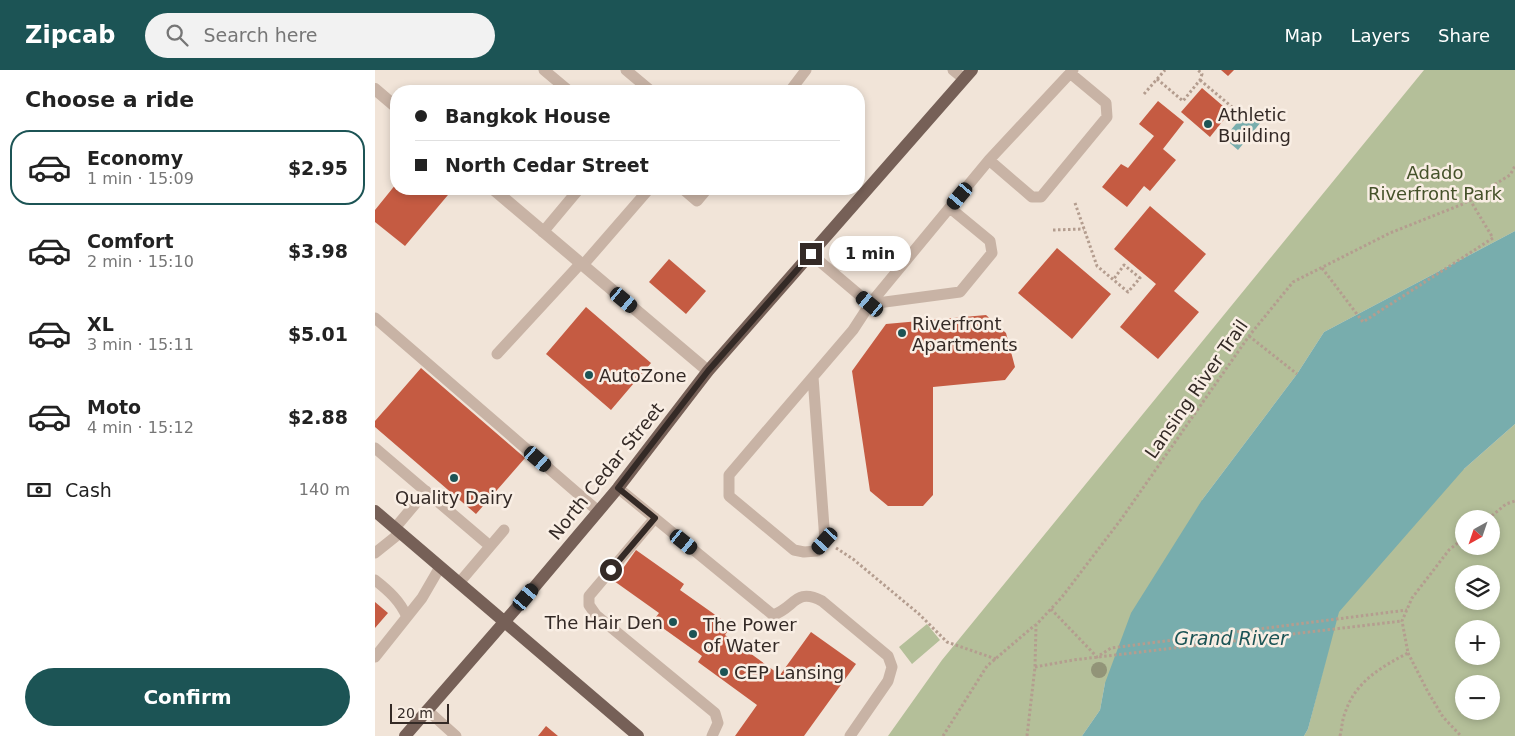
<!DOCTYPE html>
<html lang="en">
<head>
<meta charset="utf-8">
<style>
  :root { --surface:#fff; --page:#f2f2f2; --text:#222; --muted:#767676; --line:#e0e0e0; --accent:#1c5455 }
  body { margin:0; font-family:"DejaVu Sans",sans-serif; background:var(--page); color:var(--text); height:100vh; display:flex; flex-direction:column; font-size:19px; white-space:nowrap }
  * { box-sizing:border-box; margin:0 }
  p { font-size:16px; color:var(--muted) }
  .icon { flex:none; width:28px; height:28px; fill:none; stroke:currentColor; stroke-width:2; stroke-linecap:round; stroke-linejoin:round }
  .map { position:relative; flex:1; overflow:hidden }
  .details { display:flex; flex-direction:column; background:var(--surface); width:375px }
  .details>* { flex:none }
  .top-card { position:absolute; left:15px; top:15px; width:475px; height:110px; border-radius:20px; box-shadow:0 2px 8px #0003; display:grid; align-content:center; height:110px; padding:0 25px; background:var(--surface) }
  .needle { width:32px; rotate:220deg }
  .tools { position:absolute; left:1080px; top:440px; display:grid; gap:10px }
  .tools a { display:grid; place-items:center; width:45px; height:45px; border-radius:50%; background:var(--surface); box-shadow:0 2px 8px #0003; font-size:25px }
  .scale { position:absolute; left:15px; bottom:12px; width:59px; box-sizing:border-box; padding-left:5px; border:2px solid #342a26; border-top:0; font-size:14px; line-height:18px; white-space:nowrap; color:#342a26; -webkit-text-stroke:4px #f9eee4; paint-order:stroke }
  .end { position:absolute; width:22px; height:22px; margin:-11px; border:6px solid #342a26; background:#fff; box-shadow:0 0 0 2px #fff }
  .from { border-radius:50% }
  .bubble { position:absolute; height:35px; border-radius:18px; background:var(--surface); box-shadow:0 2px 8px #0003; font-size:16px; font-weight:700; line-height:35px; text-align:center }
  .car { position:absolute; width:15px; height:30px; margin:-15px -8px; border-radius:6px; box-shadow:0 0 4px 1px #0007; background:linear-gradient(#222 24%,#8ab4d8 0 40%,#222 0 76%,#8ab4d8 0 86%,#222 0) }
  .top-card b { display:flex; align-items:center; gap:18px; height:48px; font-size:19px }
  .top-card b+b { border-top:1px solid var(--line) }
  .top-card i { width:12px; height:12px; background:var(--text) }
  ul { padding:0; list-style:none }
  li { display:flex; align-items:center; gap:15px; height:75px; margin:0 10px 8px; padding:0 15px; border:2px solid transparent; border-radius:20px }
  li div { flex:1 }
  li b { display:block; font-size:19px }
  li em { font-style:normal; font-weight:700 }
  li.current { border-color:var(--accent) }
  li>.icon { width:45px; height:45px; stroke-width:1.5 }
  h2 { padding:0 25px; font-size:22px; line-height:60px }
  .pay { display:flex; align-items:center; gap:12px; height:55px; padding:0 25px; font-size:19px }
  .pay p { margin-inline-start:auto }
  .primary-button { display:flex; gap:10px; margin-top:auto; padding:10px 25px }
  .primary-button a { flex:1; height:58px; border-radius:30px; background:var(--accent); color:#fff; font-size:20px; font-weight:700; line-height:58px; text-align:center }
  header { display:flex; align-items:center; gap:30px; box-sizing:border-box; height:70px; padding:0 25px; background:var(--accent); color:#fff }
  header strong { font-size:24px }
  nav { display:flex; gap:28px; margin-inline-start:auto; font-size:18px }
  .search { width:350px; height:45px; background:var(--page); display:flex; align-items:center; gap:12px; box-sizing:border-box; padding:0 18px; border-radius:28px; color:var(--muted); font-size:19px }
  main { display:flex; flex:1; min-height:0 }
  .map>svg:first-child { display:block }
  .green { fill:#b4bf99; fill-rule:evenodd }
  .water { fill:#78adad }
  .building { fill:#c55b42 }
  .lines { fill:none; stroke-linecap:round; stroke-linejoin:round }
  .path { stroke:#b49d8f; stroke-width:3; stroke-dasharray:2.5 2.5; stroke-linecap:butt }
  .lane { stroke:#c8b3a5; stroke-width:11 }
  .street { stroke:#c8b3a5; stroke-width:12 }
  .primary { stroke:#766057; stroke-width:12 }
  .tree { fill:#929478 }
  .route { stroke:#342a26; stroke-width:6 }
  .poi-dot { fill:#1c5455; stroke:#f9eee4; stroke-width:2 }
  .labels { text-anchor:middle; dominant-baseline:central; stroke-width:5; stroke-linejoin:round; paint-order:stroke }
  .poi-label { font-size:18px; fill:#342a26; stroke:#f9eee4; text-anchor:start }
  .park-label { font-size:18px; fill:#45522a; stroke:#f9eee4 }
  .street-label { font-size:18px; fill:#342a26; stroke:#f9eee4 }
  .water-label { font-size:19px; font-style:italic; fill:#1c5455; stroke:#f9eee4 }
</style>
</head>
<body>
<header>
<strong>Zipcab</strong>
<div class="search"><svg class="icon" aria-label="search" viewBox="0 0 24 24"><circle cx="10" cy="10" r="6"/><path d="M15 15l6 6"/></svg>Search here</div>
<nav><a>Map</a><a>Layers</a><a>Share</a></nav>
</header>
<main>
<section class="details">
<h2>Choose a ride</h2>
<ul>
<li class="current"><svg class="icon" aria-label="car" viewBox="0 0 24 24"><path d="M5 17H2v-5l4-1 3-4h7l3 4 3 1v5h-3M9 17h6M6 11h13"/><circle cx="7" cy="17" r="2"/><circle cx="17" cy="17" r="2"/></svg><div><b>Economy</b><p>1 min · 15:09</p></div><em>$2.95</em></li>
<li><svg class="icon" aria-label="car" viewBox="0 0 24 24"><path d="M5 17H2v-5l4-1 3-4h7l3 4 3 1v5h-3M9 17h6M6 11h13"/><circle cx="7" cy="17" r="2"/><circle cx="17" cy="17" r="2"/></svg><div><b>Comfort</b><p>2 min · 15:10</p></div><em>$3.98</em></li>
<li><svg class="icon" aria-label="car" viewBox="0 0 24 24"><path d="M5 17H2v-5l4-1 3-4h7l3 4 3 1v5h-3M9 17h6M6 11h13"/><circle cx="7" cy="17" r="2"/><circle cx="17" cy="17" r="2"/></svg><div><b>XL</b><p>3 min · 15:11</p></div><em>$5.01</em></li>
<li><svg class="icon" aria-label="car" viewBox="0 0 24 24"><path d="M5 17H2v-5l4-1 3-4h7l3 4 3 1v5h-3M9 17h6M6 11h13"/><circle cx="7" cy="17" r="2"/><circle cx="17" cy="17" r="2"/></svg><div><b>Moto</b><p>4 min · 15:12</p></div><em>$2.88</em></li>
</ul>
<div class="pay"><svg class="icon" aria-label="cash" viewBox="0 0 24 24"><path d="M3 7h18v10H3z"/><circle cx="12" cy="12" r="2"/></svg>Cash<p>140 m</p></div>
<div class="primary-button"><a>Confirm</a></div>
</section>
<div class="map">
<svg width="1140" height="666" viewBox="0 0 1140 666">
  <rect width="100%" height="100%" fill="#f1e4d8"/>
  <path class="green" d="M1049,0h91v161l-191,101 -27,42 -95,126 262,-31 51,-45v312h-211l4,-7 24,-94 -227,48 -5,27 -18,26h-194l54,-76zM1089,449h27v27h-27zM1089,504h27v27h-27zM1089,559h27v27h-27zM1089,614h27v27h-27z
    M552,554l13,16 -28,24 -13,-17z"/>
  <path class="water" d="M872,41l14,11 -23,28 -14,-12z
    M1140,161v193l-51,45 -125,143 -31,117 -4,7h-222l18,-26 5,-27 26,-70 71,-113 95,-126 27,-42z"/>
  <path class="building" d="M846,0h13l-6,6z
    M827,18l28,24 -20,25 -29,-25z
    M783,31l26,21 -21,27 13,11 -26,31 -6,-5 -17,21 -25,-20 19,-23 7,4 26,-32 -15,-12z
    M21,114v5h57l-48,57 -30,-24v-12z
    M775,136l56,48 -32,37 25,21 -41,47 -38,-32 36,-43 -42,-35z
    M682,178l54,46 -39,45 -54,-46z
    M294,189l37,32 -20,23 -37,-32z
    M211,237l65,56 -40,47 -65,-56z
    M611,245l20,18 9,34 -10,13 -72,7v108l-10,11h-35l-18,-15 -18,-120 34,-47z
    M46,298l104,90 -49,56 -101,-87v-6z
    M261,480l48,34 -4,6 51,36 -6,9 55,40 31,-43 45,32 -52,72h-69l22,-31 -59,-43 4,-6 -49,-35 6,-8 -45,-32z
    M0,532l13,11 -13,15z
    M171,656l12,10h-20z"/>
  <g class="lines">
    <path class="path" d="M782,9l26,22 17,-21 2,-6 -4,-4
      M825,10l32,27
      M769,24l21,-24
      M700,133l22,63 31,26 12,-14 -16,-13 -11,15
      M678,160l31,-1
      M947,198l41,54 130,-84 -23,-38
      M874,266l48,38
      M1113,449l18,-15 9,-3
      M461,478l17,11 66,55 28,28 49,17
      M676,539l46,48 14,-9 296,-38
      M1033,583l20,39 15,25 18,19
      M660,597l38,-7 329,-39
      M568,666l44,-70 48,-41
      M652,666l8,-69 1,-42 26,-28 60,-79 127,-182 44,-54 97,-49 73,-29 47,-29 5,-9
      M965,666c2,-8 2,-16 5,-23 10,-31 36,-46 63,-60l-6,-32 10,-23 37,-48 15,-12"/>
    <path class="lane" d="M169,0l25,21
      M251,0l25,21
      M578,0l11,9
      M415,21l16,-21
      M614,90l43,37h9l66,-80 -1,-14 -36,-30
      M308,119l14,12 10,-12
      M168,162l36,-43
      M436,184l59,50 90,-12 32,-39 -2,-12 -40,-33
      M208,195l66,-76
      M0,248l223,193
      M122,284l84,-91
      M438,307l12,164 -8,10 -13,1 -10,-2 -65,-54v-21l124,-145 17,-26 119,-144 84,-90
      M0,378l115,98
      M243,418l155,127c22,-7 22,-28 49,-14l66,55 4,11 -4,14 -38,55
      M280,448l-66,78v9l7,10 119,98 3,10 -6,13
      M20,458l31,-37
      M0,483l25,-20
      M0,510c14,11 25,21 32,37
      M84,513l45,-53
      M0,587l47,-59 18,-31
      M52,640l29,26"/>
    <path class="street" d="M0,19l21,18
      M118,119l215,182"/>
    <path class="primary" d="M0,441l263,225
      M30,666l121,-139 92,-109 90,-117 264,-301"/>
  </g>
  <circle class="tree" cx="724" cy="600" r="8"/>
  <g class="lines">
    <path class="route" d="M236,500l44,-52 -37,-30 90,-117 103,-117"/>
  </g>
  <g class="poi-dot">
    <circle cx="833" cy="54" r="5"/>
    <circle cx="527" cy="263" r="5"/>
    <circle cx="214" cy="305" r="5"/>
    <circle cx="79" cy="408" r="5"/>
    <circle cx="298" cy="552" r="5"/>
    <circle cx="318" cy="564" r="5"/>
    <circle cx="349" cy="602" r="5"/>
  </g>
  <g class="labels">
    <g class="poi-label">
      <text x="843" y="44">Athletic<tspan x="843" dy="21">Building</tspan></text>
      <text x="537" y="253">Riverfront<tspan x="537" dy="21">Apartments</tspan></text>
      <text x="224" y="305">AutoZone</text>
      <text x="79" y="427" text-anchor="middle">Quality Dairy</text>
      <text x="288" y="552" text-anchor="end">The Hair Den</text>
      <text x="328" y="554">The Power<tspan x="328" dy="21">of Water</tspan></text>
      <text x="359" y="602">CEP Lansing</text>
    </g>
    <g class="park-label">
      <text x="1060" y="102">Adado<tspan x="1060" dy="21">Riverfront Park</tspan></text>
    </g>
    <g class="street-label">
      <text transform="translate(821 319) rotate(-55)">Lansing River Trail</text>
      <text transform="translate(231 401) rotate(-51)">North Cedar Street</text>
    </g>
    <g class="water-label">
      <text x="856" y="568">Grand River</text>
    </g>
  </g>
</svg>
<div class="tools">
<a><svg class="needle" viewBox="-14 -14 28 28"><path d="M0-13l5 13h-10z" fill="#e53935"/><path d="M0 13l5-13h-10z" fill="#767676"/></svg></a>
<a><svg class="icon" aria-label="layers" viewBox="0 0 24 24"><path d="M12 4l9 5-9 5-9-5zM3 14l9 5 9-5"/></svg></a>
<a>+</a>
<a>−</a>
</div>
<div class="scale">20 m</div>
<i class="end from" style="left:236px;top:500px"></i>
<i class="end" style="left:436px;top:184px"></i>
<div class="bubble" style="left:454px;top:166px;width:82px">1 min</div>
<i class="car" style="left:585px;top:126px;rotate:220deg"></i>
<i class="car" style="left:249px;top:230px;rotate:130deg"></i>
<i class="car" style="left:495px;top:234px;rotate:310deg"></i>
<i class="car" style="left:163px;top:389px;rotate:131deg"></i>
<i class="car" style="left:450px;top:471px;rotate:222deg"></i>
<i class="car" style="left:309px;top:472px;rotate:129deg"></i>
<i class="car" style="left:151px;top:527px;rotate:40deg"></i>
<div class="top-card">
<b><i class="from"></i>Bangkok House</b>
<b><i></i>North Cedar Street</b>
</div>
</div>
</main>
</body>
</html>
